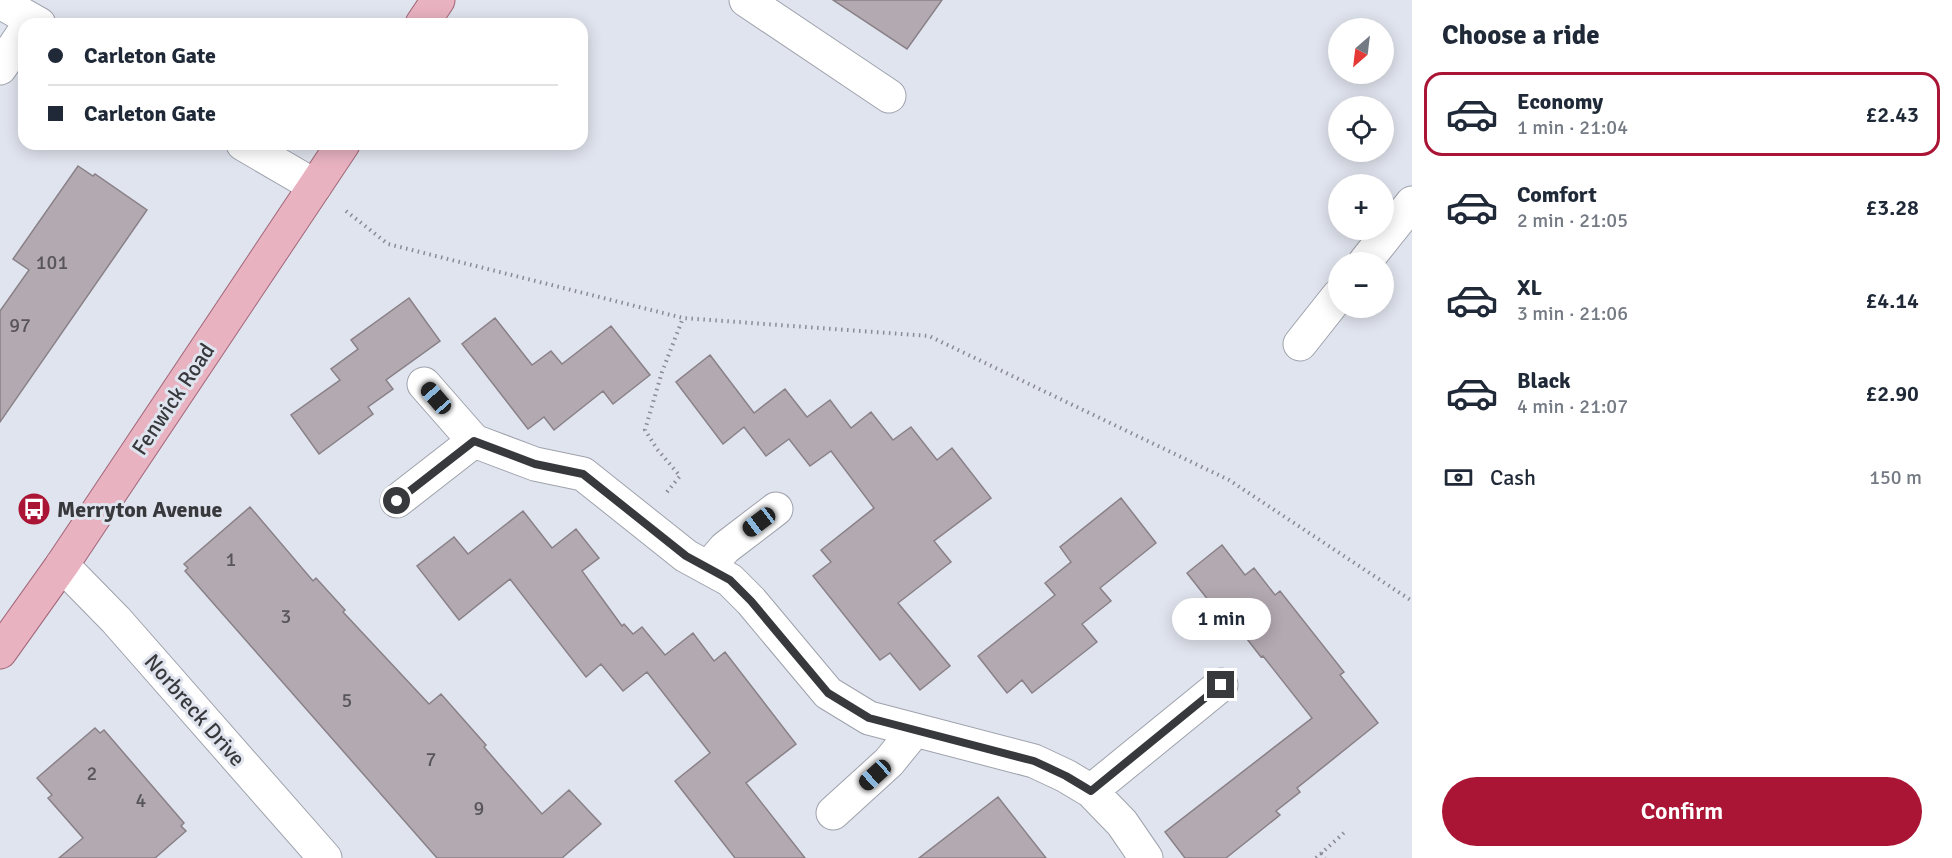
<!DOCTYPE html>
<html lang="en">
<head>
<meta charset="utf-8">
<style>
  :root { --surface:#fff; --page:#f6f6f7; --text:#1f2937; --muted:#747a83; --line:#e0e1e3; --accent:#ab1535 }
  body { margin:0; font-family:Signika,sans-serif; background:var(--page); color:var(--text); height:100vh; display:flex; flex-direction:column; font-size:22px; white-space:nowrap }
  * { box-sizing:border-box; margin:0 }
  p { font-size:20px; color:var(--muted) }
  .icon { flex:none; width:33px; height:33px; fill:none; stroke:currentColor; stroke-width:2; stroke-linecap:round; stroke-linejoin:round }
  .map { position:relative; flex:1; overflow:hidden }
  .side { display:flex; flex-direction:column; background:var(--surface); width:540px }
  .side>* { flex:none }
  .banner { position:absolute; left:18px; top:18px; width:570px; height:132px; border-radius:18px; box-shadow:0 3px 15px #0003; display:grid; align-content:center; height:132px; padding:0 30px; background:var(--surface) }
  .needle { width:39px; rotate:208deg }
  .controls { position:absolute; left:1328px; top:18px; display:grid; gap:12px }
  .controls a { display:grid; place-items:center; width:66px; height:66px; border-radius:50%; background:var(--surface); box-shadow:0 3px 15px #0003; font-size:30px }
  .end { position:absolute; width:27px; height:27px; margin:-14px; border:8px solid #38393d; background:#fff; box-shadow:0 0 0 3px #fff }
  .from { border-radius:50% }
  .bubble { position:absolute; height:42px; border-radius:21px; background:var(--surface); box-shadow:0 3px 15px #0003; font-size:20px; font-weight:600; line-height:42px; text-align:center }
  .car { position:absolute; width:18px; height:36px; margin:-18px -9px; border-radius:8px; box-shadow:0 0 4px 2px #0007; background:linear-gradient(#222 24%,#8ab4d8 0 40%,#222 0 76%,#8ab4d8 0 86%,#222 0) }
  .banner b { display:flex; align-items:center; gap:21px; height:57px; font-size:22px }
  .banner b+b { border-top:2px solid var(--line) }
  .banner i { width:15px; height:15px; background:var(--text) }
  ul { padding:0; list-style:none }
  li { display:flex; align-items:center; gap:18px; height:84px; margin:0 12px 9px; padding:0 18px; border:3px solid transparent; border-radius:18px }
  li div { flex:1 }
  li b { display:block; font-size:22px }
  li em { font-style:normal; font-weight:600 }
  li.active { border-color:var(--accent) }
  li>.icon { width:54px; height:54px; stroke-width:1.5 }
  h2 { padding:0 30px; font-size:27px; line-height:72px }
  .pay { display:flex; align-items:center; gap:15px; height:66px; padding:0 30px; font-size:22px }
  .pay p { margin-inline-start:auto }
  .action { display:flex; gap:12px; margin-top:auto; padding:12px 30px }
  .action a { flex:1; height:69px; border-radius:36px; background:var(--accent); color:#fff; font-size:24px; font-weight:600; line-height:69px; text-align:center }
  main { display:flex; flex:1; min-height:0 }
  .map>svg:first-child { display:block }
  .building { fill:#b3a9b1; stroke:#898088; stroke-width:1.5 }
  .lines { fill:none; stroke-linecap:round; stroke-linejoin:round }
  .minor-casing { stroke:#9ea2ac; stroke-width:35 }
  .major-casing { stroke:#a06678; stroke-width:35 }
  .path { stroke:#898c93; stroke-width:4; stroke-dasharray:1.5 4.5; stroke-linecap:butt }
  .minor { stroke:#fff; stroke-width:33 }
  .major { stroke:#e8b2c1; stroke-width:33 }
  .route { stroke:#38393d; stroke-width:8 }
  .labels { text-anchor:middle; dominant-baseline:central; stroke-width:6; stroke-linejoin:round; paint-order:stroke }
  .number-label { font-size:20px; fill:#57555a }
  .street-label { font-size:22px; fill:#38393d; stroke:#e0e4ee }
  .poi-label { font-size:22px; font-weight:bold; fill:#38393d; stroke:#e0e4ee; text-anchor:start }
</style>
</head>
<body>
<main>
<div class="map">
<svg width="1412" height="858" viewBox="0 0 1412 858">
  <rect width="100%" height="100%" fill="#e0e4ee"/>
  <path class="building" d="M833,0h109l-35,49z
    M78,166l15,10 2,-2 52,36 -147,212v-111l29,-41 -16,-11z
    M409,298l31,43 -54,39 7,9 -25,18 5,7 -54,40 -28,-39 49,-35 -9,-11 27,-20 -7,-9z
    M495,318l37,47 19,-14 11,13 49,-38 39,49 -37,29 -10,-13 -49,39 -10,-13 -16,12 -66,-85z
    M710,355l44,58 31,-24 22,28 23,-17 21,28 20,-16 22,28 18,-13 26,33 15,-12 39,50 -57,43 17,21 -53,41 52,63 -30,24 -30,-37 -10,7 -67,-84 18,-14 -10,-12 53,-42 -43,-57 -21,15 -21,-27 -23,17 -22,-29 -21,17 -47,-62z
    M1121,498l35,45 -56,45 11,13 -29,23 15,18 -65,51 -10,-13 -15,13 -29,-37 77,-61 -10,-12 26,-21 -11,-15z
    M250,507l63,74 3,-3 29,32 -2,2 86,92 12,-10 45,51 -2,2 58,67 27,-24 32,34 -39,34h-125l-252,-287 3,-3 -4,-4z
    M523,511l29,37 24,-19 23,29 -17,13 40,55 2,-2 9,10 9,-7 23,28 28,-22 21,28 11,-9 71,92 -50,39 59,75h-70l-60,-77 35,-28 -63,-81 -24,19 -22,-27 -15,13 -76,-98 -51,41 -42,-54 37,-29 14,17z
    M1222,545l23,30 9,-7 21,27 5,-4 64,81 -4,3 38,48 -81,65 3,4 -24,19 4,4 -54,43h-41l-20,-26 147,-114 -49,-62 -2,1 -21,-27 -5,4 -48,-61z
    M95,728l5,5 4,-3 80,93 -3,3 5,5 -31,27h-96l24,-20 -35,-40 4,-3 -15,-17z
    M998,797l48,61h-127z"/>
  <g class="lines">
    <defs>
      <path id="minor" d="M746,0l143,96
        M0,2l39,22
        M0,68l24,-36
        M243,144l72,42
        M1365,262l47,-59
        M1300,344l38,-48
        M424,384l50,57 61,23 48,10 103,82 44,24 21,21 77,92 41,25 165,43 32,15 25,15 31,32 24,35
        M397,501l77,-60
        M62,565l54,55 209,238
        M708,568l17,-20 51,-39
        M1091,791l130,-106
        M833,813l56,-51 26,-32"/>
      <path id="major" d="M422,24l16,-24
        M0,652l62,-87 281,-421"/>
    </defs>
    <use href="#minor" class="minor-casing"/>
    <use href="#major" class="major-casing"/>
    <path class="path" d="M346,211l42,33 295,74 246,18 300,144 183,121
      M667,492l13,-16 -23,-27 -12,-19 17,-58 21,-54
      M1321,853l4,5
      M1316,858l31,-28"/>
    <use href="#minor" class="minor"/>
    <use href="#major" class="major"/>
  </g>
  <g class="lines">
    <path class="route" d="M397,501l77,-60 61,23 48,10 103,82 44,24 21,21 77,92 41,25 165,43 32,15 25,15 130,-106"/>
  </g>
  <defs>
    <symbol id="bus-disc" viewBox="-11 -11 22 22"><circle r="9.5" fill="#ab1535" stroke="#e0e4ee"/><path d="M-5-6H5V4H4V6H2V4H-2V6H-4V4H-5ZM-3.5-4V0h7V-4ZM-3.5 1.2v1.5H-2V1.2ZM2 1.2v1.5H3.5V1.2Z" fill="#fff"/></symbol>
  </defs>
  <g fill-rule="evenodd">
    <use href="#bus-disc" x="15" y="490" width="38" height="38"/>
  </g>
  <g class="labels">
    <g class="number-label">
      <text x="52" y="262">101</text>
      <text x="20" y="325">97</text>
      <text x="231" y="559">1</text>
      <text x="286" y="616">3</text>
      <text x="347" y="700">5</text>
      <text x="431" y="759">7</text>
      <text x="92" y="773">2</text>
      <text x="141" y="800">4</text>
      <text x="479" y="808">9</text>
    </g>
    <g class="street-label">
      <text transform="translate(173 399) rotate(-56)">Fenwick Road</text>
      <text transform="translate(195 710) rotate(49)">Norbreck Drive</text>
    </g>
    <g class="poi-label">
      <text x="57" y="509">Merryton Avenue</text>
    </g>
  </g>
</svg>
<div class="controls">
<a><svg class="needle" viewBox="-14 -14 28 28"><path d="M0-13l5 13h-10z" fill="#e53935"/><path d="M0 13l5-13h-10z" fill="#747a83"/></svg></a>
<a><svg class="icon" aria-label="locate" viewBox="0 0 24 24"><circle cx="12" cy="12" r="6"/><path d="M12 2v4M12 18v4M2 12h4M18 12h4"/></svg></a>
<a>+</a>
<a>−</a>
</div>
<i class="end from" style="left:397px;top:501px"></i>
<i class="end" style="left:1221px;top:685px"></i>
<div class="bubble" style="left:1172px;top:598px;width:99px">1 min</div>
<i class="car" style="left:436px;top:398px;rotate:319deg"></i>
<i class="car" style="left:759px;top:522px;rotate:233deg"></i>
<i class="car" style="left:875px;top:775px;rotate:228deg"></i>
<div class="banner">
<b><i class="from"></i>Carleton Gate</b>
<b><i></i>Carleton Gate</b>
</div>
</div>
<section class="side">
<h2>Choose a ride</h2>
<ul>
<li class="active"><svg class="icon" aria-label="car" viewBox="0 0 24 24"><path d="M5 17H2v-5l4-1 3-4h7l3 4 3 1v5h-3M9 17h6M6 11h13"/><circle cx="7" cy="17" r="2"/><circle cx="17" cy="17" r="2"/></svg><div><b>Economy</b><p>1 min · 21:04</p></div><em>£2.43</em></li>
<li><svg class="icon" aria-label="car" viewBox="0 0 24 24"><path d="M5 17H2v-5l4-1 3-4h7l3 4 3 1v5h-3M9 17h6M6 11h13"/><circle cx="7" cy="17" r="2"/><circle cx="17" cy="17" r="2"/></svg><div><b>Comfort</b><p>2 min · 21:05</p></div><em>£3.28</em></li>
<li><svg class="icon" aria-label="car" viewBox="0 0 24 24"><path d="M5 17H2v-5l4-1 3-4h7l3 4 3 1v5h-3M9 17h6M6 11h13"/><circle cx="7" cy="17" r="2"/><circle cx="17" cy="17" r="2"/></svg><div><b>XL</b><p>3 min · 21:06</p></div><em>£4.14</em></li>
<li><svg class="icon" aria-label="car" viewBox="0 0 24 24"><path d="M5 17H2v-5l4-1 3-4h7l3 4 3 1v5h-3M9 17h6M6 11h13"/><circle cx="7" cy="17" r="2"/><circle cx="17" cy="17" r="2"/></svg><div><b>Black</b><p>4 min · 21:07</p></div><em>£2.90</em></li>
</ul>
<div class="pay"><svg class="icon" aria-label="cash" viewBox="0 0 24 24"><path d="M3 7h18v10H3z"/><circle cx="12" cy="12" r="2"/></svg>Cash<p>150 m</p></div>
<div class="action"><a>Confirm</a></div>
</section>
</main>
</body>
</html>
